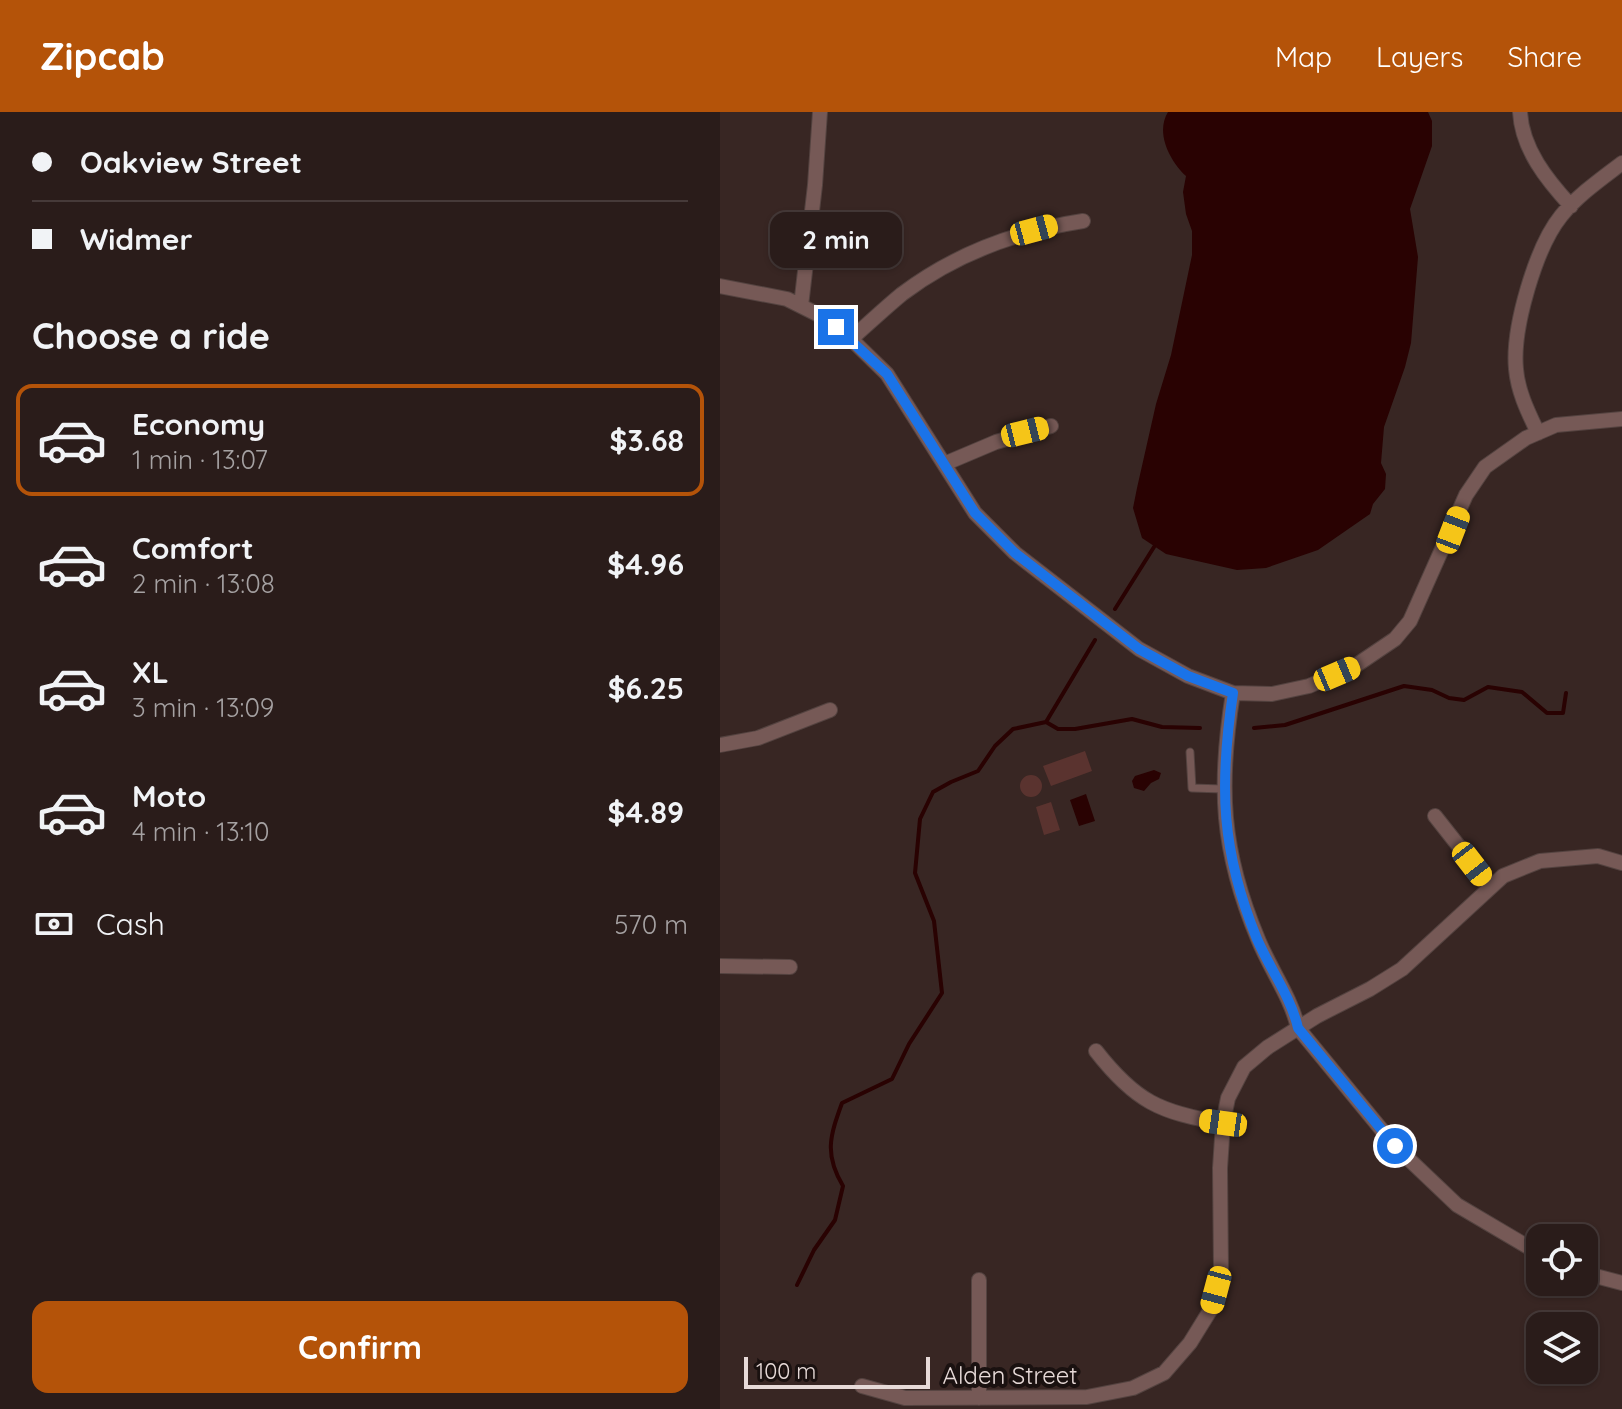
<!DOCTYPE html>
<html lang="en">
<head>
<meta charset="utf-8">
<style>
  :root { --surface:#2a1c1a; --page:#362927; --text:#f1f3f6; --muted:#a5a1a2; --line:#463a39; --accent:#b45309 }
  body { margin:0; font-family:Quicksand,sans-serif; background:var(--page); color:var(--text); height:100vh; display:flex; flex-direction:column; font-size:30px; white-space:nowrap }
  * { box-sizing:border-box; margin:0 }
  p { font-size:26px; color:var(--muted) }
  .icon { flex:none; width:44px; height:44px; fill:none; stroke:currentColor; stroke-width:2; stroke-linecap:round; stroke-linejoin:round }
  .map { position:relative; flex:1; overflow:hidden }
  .drawer { display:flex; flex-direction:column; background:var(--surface); width:720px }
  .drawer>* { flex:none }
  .top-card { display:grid; align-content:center; height:176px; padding:0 32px; background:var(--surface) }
  .tools { position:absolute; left:806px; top:1112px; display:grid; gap:16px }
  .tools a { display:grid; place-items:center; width:72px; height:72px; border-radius:16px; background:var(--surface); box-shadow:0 2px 6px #0004,0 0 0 2px var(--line); font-size:40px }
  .scale { position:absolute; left:24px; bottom:20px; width:186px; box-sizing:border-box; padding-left:8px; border:4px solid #e7dad8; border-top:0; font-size:22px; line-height:28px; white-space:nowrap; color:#e7dad8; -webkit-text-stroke:6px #1a1110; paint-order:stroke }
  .end { position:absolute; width:36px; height:36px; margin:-18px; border:10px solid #1a73e8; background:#fff; box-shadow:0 0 0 4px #fff }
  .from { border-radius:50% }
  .bubble { position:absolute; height:56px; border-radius:16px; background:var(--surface); box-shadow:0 2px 6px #0004,0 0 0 2px var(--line); font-size:26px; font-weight:700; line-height:56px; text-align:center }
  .car { position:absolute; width:24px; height:48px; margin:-24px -12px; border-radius:10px; box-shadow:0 0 6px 2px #0007; background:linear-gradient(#f5c518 24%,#345 0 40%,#f5c518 0 76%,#345 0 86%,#f5c518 0) }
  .top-card b { display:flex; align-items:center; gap:28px; height:76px; font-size:30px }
  .top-card b+b { border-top:2px solid var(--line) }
  .top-card i { width:20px; height:20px; background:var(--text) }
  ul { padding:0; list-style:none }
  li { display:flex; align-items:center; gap:24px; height:112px; margin:0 16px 12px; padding:0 16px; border:4px solid transparent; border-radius:16px }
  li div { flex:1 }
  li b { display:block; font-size:30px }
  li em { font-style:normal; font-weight:700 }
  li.selected { border-color:var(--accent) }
  li>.icon { width:72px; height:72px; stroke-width:1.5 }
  h2 { padding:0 32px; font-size:36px; line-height:96px }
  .pay { display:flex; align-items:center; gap:20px; height:88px; padding:0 32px; font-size:30px }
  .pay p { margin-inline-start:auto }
  .primary-button { display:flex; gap:16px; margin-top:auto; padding:16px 32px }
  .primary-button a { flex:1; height:92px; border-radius:16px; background:var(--accent); color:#fff; font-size:32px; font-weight:700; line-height:92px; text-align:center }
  header { display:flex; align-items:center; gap:48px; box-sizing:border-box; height:112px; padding:0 40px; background:var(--accent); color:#fff }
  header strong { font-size:38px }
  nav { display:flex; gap:44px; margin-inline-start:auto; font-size:28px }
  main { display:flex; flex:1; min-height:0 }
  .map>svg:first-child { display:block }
  .green { fill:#5a332f }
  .water { fill:#290202 }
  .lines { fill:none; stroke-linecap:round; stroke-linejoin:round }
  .stream { stroke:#290202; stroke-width:4 }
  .service-casing { stroke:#544340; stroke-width:9 }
  .minor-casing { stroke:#544340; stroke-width:16 }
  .service { stroke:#765956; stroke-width:7 }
  .minor { stroke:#765956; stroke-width:14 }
  .route { stroke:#1a73e8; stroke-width:10 }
  .labels { text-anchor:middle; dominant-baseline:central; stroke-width:8; stroke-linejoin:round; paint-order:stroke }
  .street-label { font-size:24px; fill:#e7dad8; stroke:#1a1110 }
</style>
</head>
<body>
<header>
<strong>Zipcab</strong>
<nav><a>Map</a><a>Layers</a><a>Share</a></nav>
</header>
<main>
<section class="drawer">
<div class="top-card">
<b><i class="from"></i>Oakview Street</b>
<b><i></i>Widmer</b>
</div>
<h2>Choose a ride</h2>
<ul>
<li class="selected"><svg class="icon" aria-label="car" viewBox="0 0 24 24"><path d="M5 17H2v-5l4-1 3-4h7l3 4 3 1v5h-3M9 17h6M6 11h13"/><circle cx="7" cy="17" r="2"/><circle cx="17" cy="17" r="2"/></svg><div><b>Economy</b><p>1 min · 13:07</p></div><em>$3.68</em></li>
<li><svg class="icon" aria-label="car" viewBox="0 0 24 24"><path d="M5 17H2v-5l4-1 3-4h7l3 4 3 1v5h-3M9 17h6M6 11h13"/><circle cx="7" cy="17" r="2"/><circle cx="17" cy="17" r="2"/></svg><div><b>Comfort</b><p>2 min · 13:08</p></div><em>$4.96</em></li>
<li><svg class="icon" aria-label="car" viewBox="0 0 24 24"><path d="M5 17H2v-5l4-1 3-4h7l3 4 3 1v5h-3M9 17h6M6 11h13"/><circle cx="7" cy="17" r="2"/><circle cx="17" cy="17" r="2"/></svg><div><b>XL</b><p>3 min · 13:09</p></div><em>$6.25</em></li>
<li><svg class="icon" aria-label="car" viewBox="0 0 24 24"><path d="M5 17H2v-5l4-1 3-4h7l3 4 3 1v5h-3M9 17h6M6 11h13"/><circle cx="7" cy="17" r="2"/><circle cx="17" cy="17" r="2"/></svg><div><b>Moto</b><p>4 min · 13:10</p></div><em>$4.89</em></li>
</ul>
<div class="pay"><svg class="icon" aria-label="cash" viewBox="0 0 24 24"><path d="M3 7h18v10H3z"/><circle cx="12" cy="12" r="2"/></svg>Cash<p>570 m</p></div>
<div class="primary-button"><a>Confirm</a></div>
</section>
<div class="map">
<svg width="902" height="1297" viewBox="0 0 902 1297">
  <rect width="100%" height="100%" fill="#382623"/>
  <path class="green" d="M365,639l7,20 -41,15 -8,-20z
    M300 674a11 11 0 1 1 22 0a11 11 0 1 1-22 0Z
    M331,690l9,28 -16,5 -8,-28z"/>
  <path class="water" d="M448,0h260l4,9v25l-22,63 8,48 -7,86 -6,24 -21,60 -3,36 5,11 -1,15 -12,15 -3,10 -52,36 -52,18 -29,2 -71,-16 -24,-16 -9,-30 4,-20 19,-84 15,-49 21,-100v-24l-6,-17 -3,-22 3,-16c-16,-15 -31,-43 -18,-64z
    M434,658l7,3 -2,6 -8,4 -7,8 -10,-3 -2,-7 3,-5z
    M366,682l9,27 -16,5 -9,-26z"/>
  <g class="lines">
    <path class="stream" d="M395,497l39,-62
      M326,610l12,7h17l57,-10 30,8 38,1
      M534,616l31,-3 119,-39 28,4 17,8 15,2 24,-13 34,5 25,21h16l3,-20
      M77,1173l17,-35 21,-30 8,-34c-19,-32 -13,-50 -1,-83l50,-24 17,-35 33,-51 -8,-72 -19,-48 5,-54 13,-27 18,-10 27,-11 17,-25 18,-17 33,-7 49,-82"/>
    <defs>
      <path id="service" d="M470,640l2,36 31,1"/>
      <path id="minor" d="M800,0c2,37 27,68 51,94
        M0,174l67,13 34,17 30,23 36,35 88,139 40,40 124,96 49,27 45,17 39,1 37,-8 46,-20 40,-27 15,-18 56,-126 19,-28 41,-29 30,-13 66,-6
        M81,194l14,-121 5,-73
        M131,227c17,-15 34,-31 51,-45 53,-40 116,-63 181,-73
        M818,321c-10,-21 -20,-41 -22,-64 -4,-41 20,-122 45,-153 17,-21 40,-37 61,-53
        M224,352l52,-22 55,-16
        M513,581c-15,93 -12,158 25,246 12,30 33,58 40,89l97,118 62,59 83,49
        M0,633l38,-7 72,-28
        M715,704l56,71
        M0,854l70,1
        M376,939c39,50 64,62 127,72
        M864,1161l38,10
        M259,1168v118
        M142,1274l43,12 182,-1 46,-9 31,-15 26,-30 21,-34 10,-38 -1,-103 3,-45 5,-25 16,-31 24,-20 49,-31 53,-27 32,-20 101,-93 37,-15 58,-5 24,7"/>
    </defs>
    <use href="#service" class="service-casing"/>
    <use href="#minor" class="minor-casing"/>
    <use href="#service" class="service"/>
    <use href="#minor" class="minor"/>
  </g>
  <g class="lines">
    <path class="route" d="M116,215l51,47 88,139 40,40 124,96 49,27 45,17c-14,93 -12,158 24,246 13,30 34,58 41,89l97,118"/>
  </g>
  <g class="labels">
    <g class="street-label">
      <text x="290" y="1263">Alden Street</text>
    </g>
  </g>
</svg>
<div class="tools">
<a><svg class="icon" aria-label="locate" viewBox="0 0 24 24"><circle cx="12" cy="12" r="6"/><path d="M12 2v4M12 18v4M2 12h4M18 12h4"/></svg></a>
<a><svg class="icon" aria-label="layers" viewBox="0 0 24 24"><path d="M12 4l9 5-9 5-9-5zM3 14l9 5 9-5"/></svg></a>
</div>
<div class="scale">100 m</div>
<i class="end from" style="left:675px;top:1034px"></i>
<i class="end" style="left:116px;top:215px"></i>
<div class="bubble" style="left:50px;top:100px;width:132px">2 min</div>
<i class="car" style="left:314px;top:118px;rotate:75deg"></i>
<i class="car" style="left:305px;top:320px;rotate:76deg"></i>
<i class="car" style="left:733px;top:418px;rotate:21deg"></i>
<i class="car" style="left:617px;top:562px;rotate:67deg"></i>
<i class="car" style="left:752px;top:752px;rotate:142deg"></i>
<i class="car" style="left:503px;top:1011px;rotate:278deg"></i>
<i class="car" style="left:496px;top:1178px;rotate:195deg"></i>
</div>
</main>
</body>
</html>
